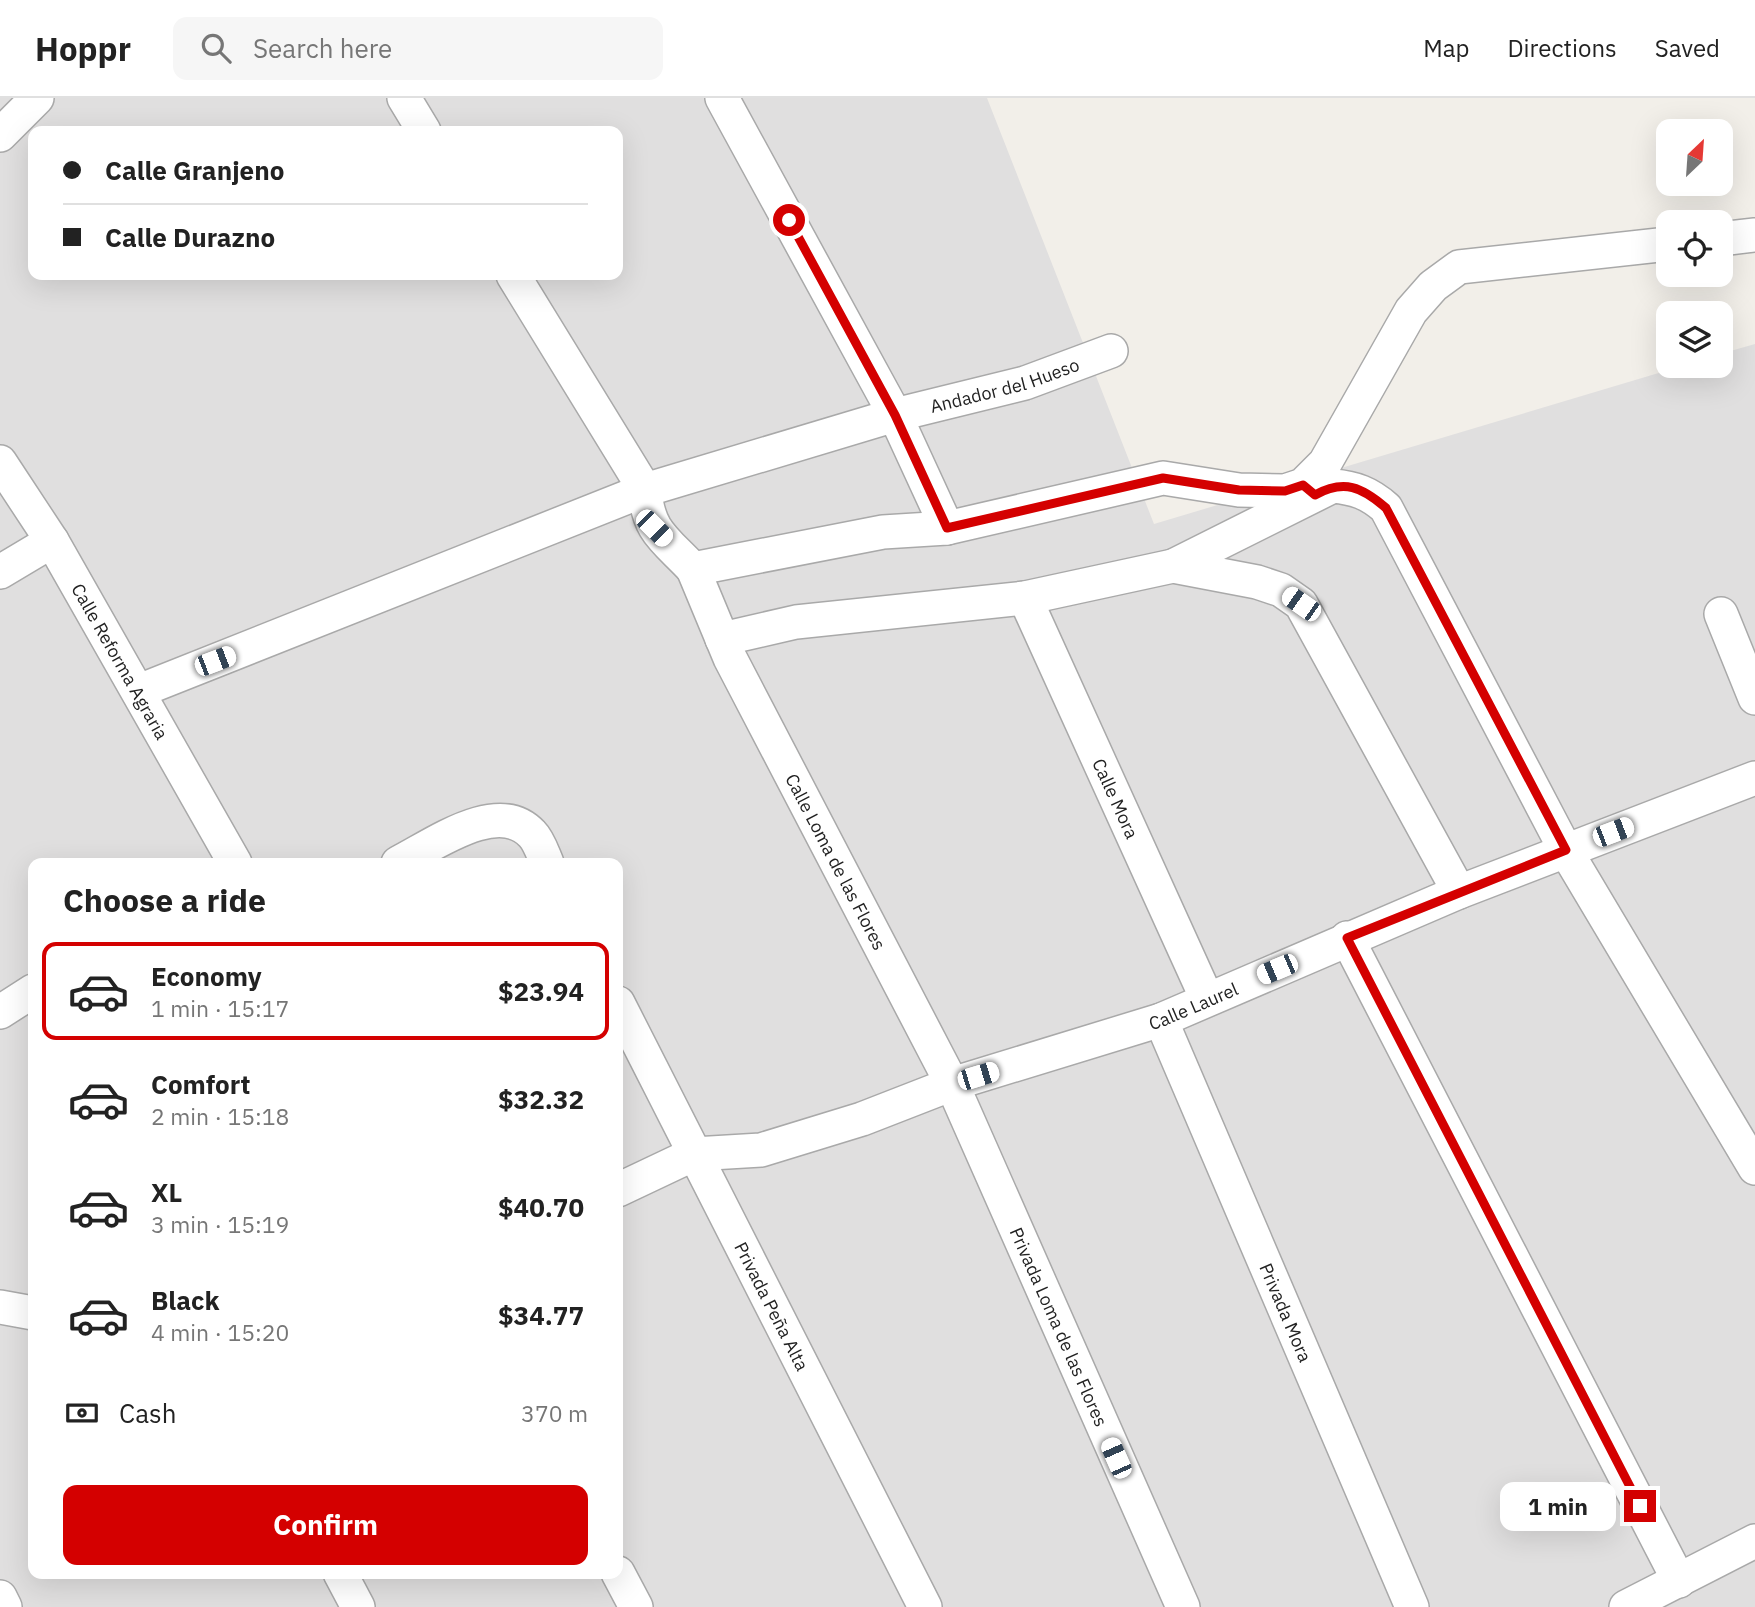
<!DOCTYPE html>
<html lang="en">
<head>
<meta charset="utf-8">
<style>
  :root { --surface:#fff; --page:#f6f6f6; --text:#222; --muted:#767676; --line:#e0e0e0; --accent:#d40000 }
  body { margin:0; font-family:"IBM Plex Sans",sans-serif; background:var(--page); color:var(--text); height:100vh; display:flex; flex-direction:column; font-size:26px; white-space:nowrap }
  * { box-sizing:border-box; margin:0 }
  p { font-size:23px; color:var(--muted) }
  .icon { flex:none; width:38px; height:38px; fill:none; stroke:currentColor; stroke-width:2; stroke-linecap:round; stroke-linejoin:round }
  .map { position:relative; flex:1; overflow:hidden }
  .sheet { position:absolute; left:28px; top:760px; width:595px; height:721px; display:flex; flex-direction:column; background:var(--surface); border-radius:14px; box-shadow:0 7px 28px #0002 }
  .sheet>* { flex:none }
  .guide { position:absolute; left:28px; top:28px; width:595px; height:154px; border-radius:14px; box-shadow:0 7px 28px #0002; display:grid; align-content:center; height:154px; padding:0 35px; background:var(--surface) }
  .needle { width:46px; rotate:25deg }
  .controls { position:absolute; left:1656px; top:21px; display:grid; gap:14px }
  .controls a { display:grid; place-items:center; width:77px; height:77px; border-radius:14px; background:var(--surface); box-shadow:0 7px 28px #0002; font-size:35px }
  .end { position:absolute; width:32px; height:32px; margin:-16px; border:9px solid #d40000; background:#fff; box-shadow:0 0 0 4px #fff }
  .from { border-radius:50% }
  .bubble { position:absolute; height:49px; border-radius:14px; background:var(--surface); box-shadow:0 7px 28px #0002; font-size:23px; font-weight:700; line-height:49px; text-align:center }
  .car { position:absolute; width:21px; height:42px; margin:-21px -10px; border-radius:9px; box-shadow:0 0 5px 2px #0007; background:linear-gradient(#fff 24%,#345 0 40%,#fff 0 76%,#345 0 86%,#fff 0) }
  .guide b { display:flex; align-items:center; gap:24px; height:66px; font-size:26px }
  .guide b+b { border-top:2px solid var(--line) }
  .guide i { width:18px; height:18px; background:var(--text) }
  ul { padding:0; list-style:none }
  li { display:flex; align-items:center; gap:21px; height:98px; margin:0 14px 10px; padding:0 21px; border:4px solid transparent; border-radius:14px }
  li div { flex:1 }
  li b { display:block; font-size:26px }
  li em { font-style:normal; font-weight:700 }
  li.selected { border-color:var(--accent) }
  li>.icon { width:63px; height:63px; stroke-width:1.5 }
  h2 { padding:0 35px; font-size:32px; line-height:84px }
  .pay { display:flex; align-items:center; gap:18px; height:77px; padding:0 35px; font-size:26px }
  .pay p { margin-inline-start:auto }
  .action { display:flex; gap:14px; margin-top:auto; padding:14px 35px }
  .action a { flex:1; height:80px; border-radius:14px; background:var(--accent); color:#fff; font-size:28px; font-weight:700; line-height:80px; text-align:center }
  header { display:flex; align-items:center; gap:42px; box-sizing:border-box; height:98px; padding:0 35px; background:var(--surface); border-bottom:2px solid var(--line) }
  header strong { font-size:33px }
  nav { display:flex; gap:38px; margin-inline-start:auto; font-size:24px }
  .search { width:490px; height:63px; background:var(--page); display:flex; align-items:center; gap:18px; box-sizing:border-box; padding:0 24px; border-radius:14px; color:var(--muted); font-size:26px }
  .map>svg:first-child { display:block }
  .residential { fill:#e0dfdf; fill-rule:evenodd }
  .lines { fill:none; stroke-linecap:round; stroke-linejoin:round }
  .street-casing { stroke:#a9a9a9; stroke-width:36 }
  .street { stroke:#fff; stroke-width:33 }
  .route { stroke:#d40000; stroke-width:9 }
  .labels { text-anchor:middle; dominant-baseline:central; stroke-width:5; stroke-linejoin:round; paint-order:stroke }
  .street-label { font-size:18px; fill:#222; stroke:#fff }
</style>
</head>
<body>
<header>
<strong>Hoppr</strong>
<div class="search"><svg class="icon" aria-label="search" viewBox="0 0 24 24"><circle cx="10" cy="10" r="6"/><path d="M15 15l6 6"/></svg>Search here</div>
<nav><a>Map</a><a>Directions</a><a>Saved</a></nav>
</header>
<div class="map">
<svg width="1755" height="1509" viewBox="0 0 1755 1509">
  <rect width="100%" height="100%" fill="#f2efe9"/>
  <path class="residential" d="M0,0h987l167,426 528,-158h38v-12l35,-10v1263h-1755zM33,33h585v144h-585zM33,765h585v710h-585z"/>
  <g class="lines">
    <defs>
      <g id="street">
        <path d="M404,0l20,33"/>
        <path d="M722,0l173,317 52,113"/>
        <path d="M0,37l37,-37"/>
        <path d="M1720,141l35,-4"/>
        <path d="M513,177l132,215c3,42 20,49 48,79l190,-37 64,-4 216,-50 76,12 46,1 18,-6 22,-22 86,-152 22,-25 26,-19 209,-23"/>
        <path id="s1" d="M0,364l52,79 183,322"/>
        <path d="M1173,468l160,-80c22,2 36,7 53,22l180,343 189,317"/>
        <path id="s2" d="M693,471l37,89 222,426 231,523"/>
        <path d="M0,474l52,-31"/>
        <path id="s3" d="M1025,500l182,401"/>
        <path d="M1721,516l34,84"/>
        <path d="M722,541l74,-17 229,-24 148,-32 84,16 24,8 20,14 158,288"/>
        <path id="s4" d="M139,593l506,-201 250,-75 130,-32 86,-32"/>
        <path d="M398,765c34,-17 100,-66 134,-29 7,7 11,20 15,29"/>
        <path d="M1347,840l332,643"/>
        <path id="s5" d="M618,905l307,604"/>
        <path d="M0,914l33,-21"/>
        <path id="s6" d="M1161,922l251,587"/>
        <path id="s7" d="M618,1092l76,-36 67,-4 101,-31 90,-35 209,-64 298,-128 296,-114"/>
        <path d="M0,1209l33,6"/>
        <path d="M340,1475l18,34"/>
        <path d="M618,1475l18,34"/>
        <path d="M0,1499l5,10"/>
        <path d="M1626,1509l129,-66"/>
      </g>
    </defs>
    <use href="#street" class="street-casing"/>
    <use href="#street" class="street"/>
  </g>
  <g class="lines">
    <path class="route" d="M789,122l106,195 52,113 216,-50 76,12 46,1 18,-6 12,10c29,-16 47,-8 71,13l180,342 -219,88 293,568"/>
  </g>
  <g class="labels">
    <g class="street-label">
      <text stroke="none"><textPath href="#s4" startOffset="919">Andador del Hueso</textPath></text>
      <text stroke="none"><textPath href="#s1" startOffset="233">Calle Reforma Agraria</textPath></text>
      <text stroke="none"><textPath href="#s3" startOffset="220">Calle Mora</textPath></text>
      <text stroke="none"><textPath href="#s2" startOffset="326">Calle Loma de las Flores</textPath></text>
      <text stroke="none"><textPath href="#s7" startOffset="607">Calle Laurel</textPath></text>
      <text stroke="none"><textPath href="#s5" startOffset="340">Privada Peña Alta</textPath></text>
      <text stroke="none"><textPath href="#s6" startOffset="318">Privada Mora</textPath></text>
      <text stroke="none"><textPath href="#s2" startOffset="842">Privada Loma de las Flores</textPath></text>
    </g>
  </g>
</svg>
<div class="controls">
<a><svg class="needle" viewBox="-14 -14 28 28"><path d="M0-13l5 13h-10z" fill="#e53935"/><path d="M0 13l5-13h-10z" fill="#767676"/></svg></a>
<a><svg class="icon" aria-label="locate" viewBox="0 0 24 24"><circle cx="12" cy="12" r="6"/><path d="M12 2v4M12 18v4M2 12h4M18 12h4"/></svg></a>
<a><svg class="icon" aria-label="layers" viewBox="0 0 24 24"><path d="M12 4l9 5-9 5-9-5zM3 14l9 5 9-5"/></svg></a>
</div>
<i class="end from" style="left:789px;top:122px"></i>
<i class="end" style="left:1640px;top:1408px"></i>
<div class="bubble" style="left:1500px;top:1384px;width:116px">1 min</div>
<i class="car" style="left:654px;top:430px;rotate:135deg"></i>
<i class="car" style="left:1301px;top:506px;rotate:305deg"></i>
<i class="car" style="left:215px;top:563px;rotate:69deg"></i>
<i class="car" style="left:1613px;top:734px;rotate:69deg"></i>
<i class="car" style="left:1277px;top:871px;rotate:247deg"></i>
<i class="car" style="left:978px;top:978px;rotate:73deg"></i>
<i class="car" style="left:1116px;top:1360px;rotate:336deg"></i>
<div class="guide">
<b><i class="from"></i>Calle Granjeno</b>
<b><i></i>Calle Durazno</b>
</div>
<section class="sheet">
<h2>Choose a ride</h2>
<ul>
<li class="selected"><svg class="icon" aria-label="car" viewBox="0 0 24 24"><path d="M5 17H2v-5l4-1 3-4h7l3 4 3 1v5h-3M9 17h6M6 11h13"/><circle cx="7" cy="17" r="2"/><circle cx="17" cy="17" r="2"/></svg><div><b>Economy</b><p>1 min · 15:17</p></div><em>$23.94</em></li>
<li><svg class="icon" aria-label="car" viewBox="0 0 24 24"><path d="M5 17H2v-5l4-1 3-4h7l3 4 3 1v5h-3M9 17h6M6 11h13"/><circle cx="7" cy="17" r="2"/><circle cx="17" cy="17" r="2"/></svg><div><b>Comfort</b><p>2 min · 15:18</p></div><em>$32.32</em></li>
<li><svg class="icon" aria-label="car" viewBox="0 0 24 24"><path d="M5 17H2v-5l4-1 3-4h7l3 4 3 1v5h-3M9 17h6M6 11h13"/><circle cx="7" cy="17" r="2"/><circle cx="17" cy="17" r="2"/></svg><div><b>XL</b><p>3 min · 15:19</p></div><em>$40.70</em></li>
<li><svg class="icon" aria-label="car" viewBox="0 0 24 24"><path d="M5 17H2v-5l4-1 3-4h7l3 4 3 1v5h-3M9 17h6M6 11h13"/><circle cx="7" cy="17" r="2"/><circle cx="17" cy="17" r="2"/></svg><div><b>Black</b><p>4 min · 15:20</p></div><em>$34.77</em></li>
</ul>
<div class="pay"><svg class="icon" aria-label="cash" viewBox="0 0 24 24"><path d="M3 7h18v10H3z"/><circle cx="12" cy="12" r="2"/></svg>Cash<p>370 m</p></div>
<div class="action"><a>Confirm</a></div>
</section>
</div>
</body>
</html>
